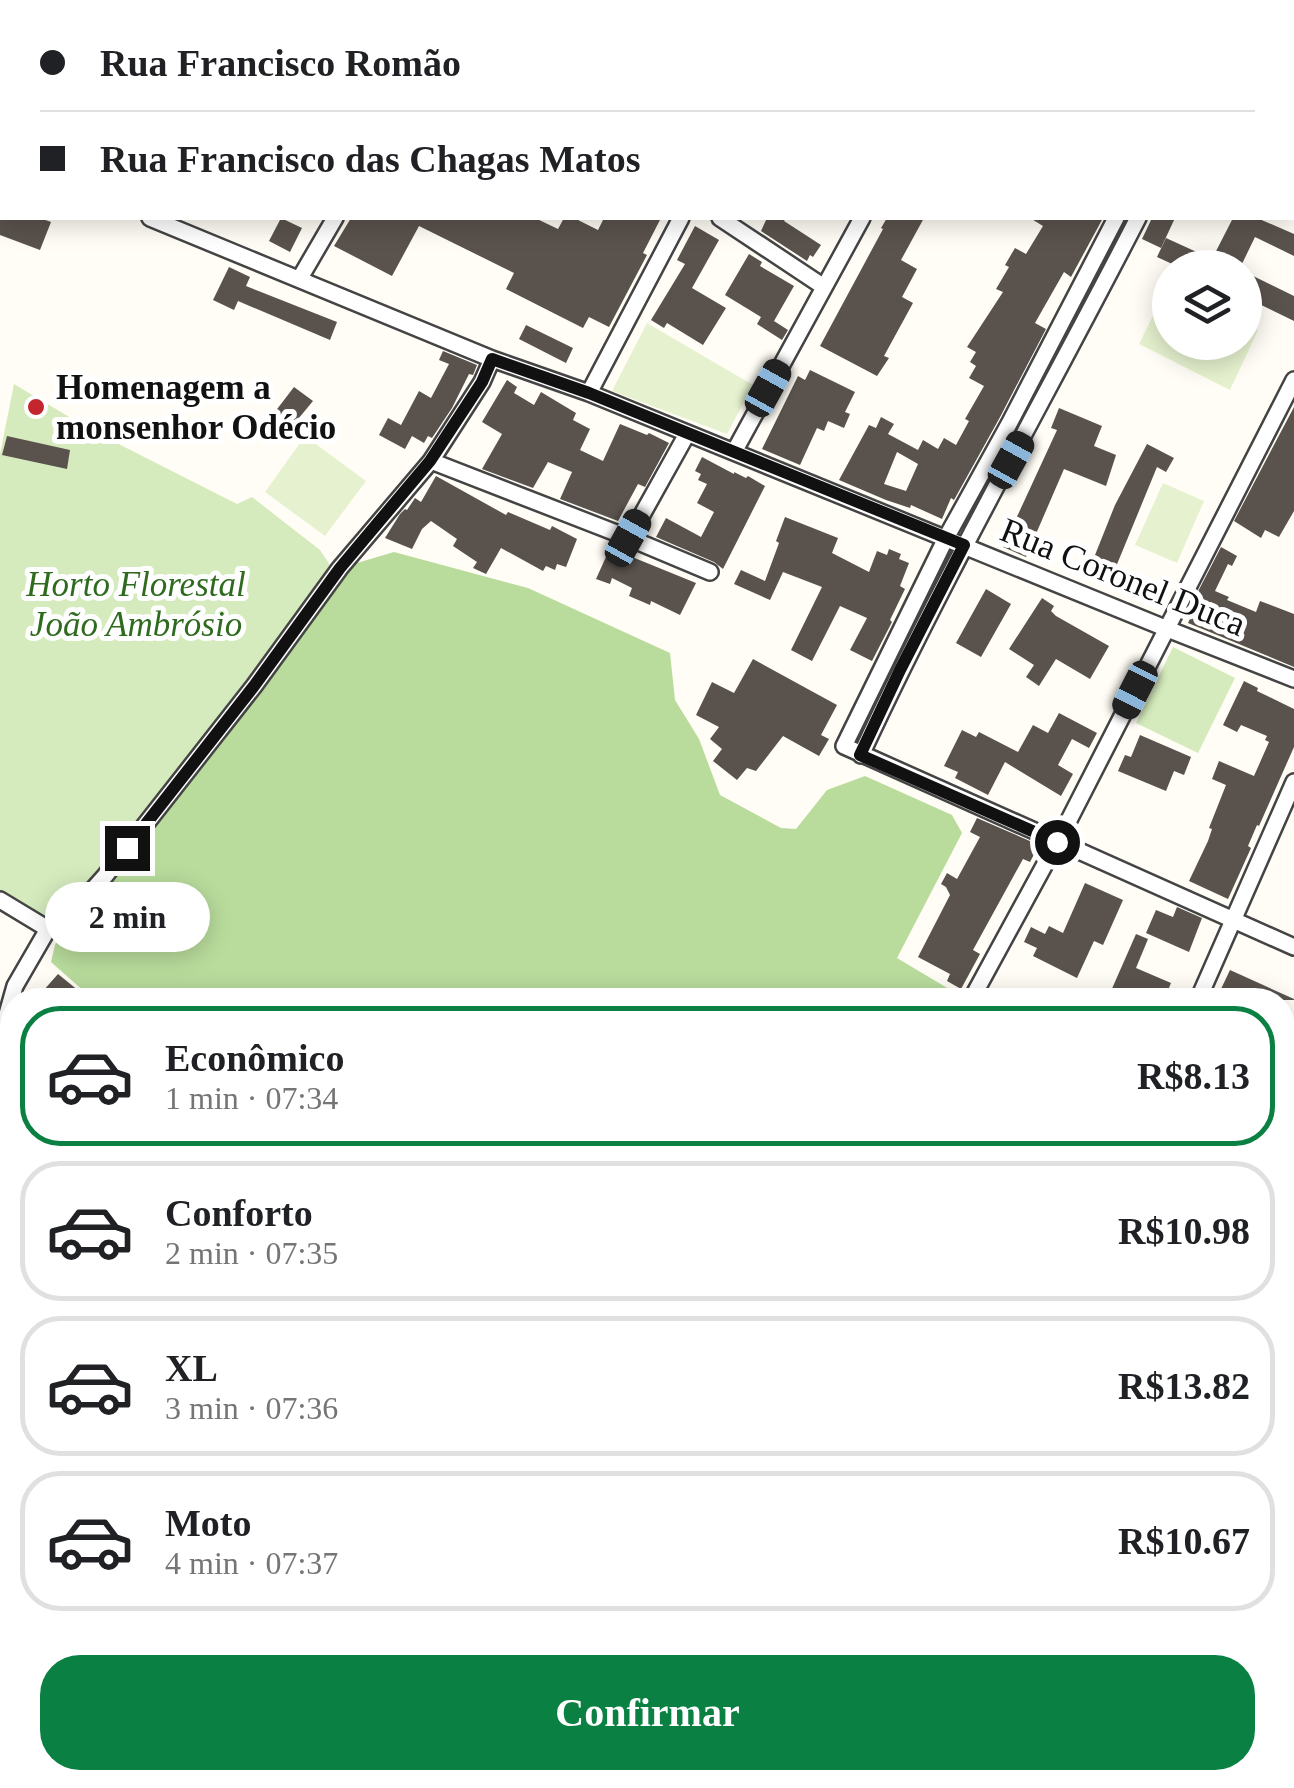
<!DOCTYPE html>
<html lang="pt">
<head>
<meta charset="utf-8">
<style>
  :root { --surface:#fff; --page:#f6f6f6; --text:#202124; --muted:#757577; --line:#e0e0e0; --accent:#0b8043 }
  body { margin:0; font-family:"Times New Roman",serif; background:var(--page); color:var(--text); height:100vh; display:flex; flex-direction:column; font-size:38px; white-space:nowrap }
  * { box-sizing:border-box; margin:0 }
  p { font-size:32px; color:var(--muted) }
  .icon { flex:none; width:55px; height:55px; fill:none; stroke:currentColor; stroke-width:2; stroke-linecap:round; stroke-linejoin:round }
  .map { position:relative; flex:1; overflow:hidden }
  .details { position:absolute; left:0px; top:988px; width:1295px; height:802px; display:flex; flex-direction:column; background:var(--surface); border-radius:40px 40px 0 0; box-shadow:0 5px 25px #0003 }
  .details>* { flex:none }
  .guide { position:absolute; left:0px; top:0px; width:1295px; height:220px; box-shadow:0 5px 25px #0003; display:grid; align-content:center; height:220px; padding:0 40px; background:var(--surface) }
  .tools { position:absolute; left:1152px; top:250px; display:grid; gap:20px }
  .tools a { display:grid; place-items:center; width:110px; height:110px; border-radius:50%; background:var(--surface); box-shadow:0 5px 25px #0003; font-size:50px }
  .end { position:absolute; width:45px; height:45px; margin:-22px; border:12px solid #111; background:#fff; box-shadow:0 0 0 5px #fff }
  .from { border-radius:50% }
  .bubble { position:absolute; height:70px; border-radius:35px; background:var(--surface); box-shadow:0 5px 25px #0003; font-size:32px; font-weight:700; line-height:70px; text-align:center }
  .car { position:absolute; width:30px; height:60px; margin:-30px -15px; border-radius:12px; box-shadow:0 0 8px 2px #0007; background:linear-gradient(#222 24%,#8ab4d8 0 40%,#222 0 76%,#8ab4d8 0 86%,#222 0) }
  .guide b { display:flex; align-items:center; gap:35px; height:95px; font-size:38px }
  .guide b+b { border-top:2px solid var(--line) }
  .guide i { width:25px; height:25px; background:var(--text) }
  ul { padding:18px 0 0; list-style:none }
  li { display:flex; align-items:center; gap:30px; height:140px; margin:0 20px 15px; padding:0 20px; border:5px solid var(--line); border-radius:40px }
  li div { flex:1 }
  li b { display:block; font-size:38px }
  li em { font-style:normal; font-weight:700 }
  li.selected { border-color:var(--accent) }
  li>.icon { width:90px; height:90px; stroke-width:1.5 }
  .cta { display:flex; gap:20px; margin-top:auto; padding:20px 40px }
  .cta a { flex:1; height:115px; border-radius:40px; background:var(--accent); color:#fff; font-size:40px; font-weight:700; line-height:115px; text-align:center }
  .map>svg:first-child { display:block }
  .green { fill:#d5ebbd }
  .forest { fill:#b9dc9c }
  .pitch { fill:#e6f2cf }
  .building { fill:#5a524d; fill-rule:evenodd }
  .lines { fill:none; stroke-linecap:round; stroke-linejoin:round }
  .minor-casing { stroke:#444; stroke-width:20 }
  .minor { stroke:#fff; stroke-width:15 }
  .route { stroke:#111; stroke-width:12 }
  .poi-dot { fill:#c4262e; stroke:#fff; stroke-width:4 }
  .labels { text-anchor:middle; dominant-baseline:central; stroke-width:10; stroke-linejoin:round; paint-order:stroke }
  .poi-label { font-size:35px; font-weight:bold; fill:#111; stroke:#fff; text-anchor:start }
  .street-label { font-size:35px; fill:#111; stroke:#fff }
  .park-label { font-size:35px; font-style:italic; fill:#2f6b1f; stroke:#fff }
</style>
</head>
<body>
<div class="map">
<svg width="1294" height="1788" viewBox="0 0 1294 1788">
  <rect width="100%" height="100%" fill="#fffdf5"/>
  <path class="green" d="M14,384l77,46 146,74 15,-7 68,53 12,18 -242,316 -24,22 -23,11 -43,-23v-440z
    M1173,647l62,31 -37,75 -62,-30z"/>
  <path class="forest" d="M394,552l134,36 142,65 5,47 24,39 21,56 61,33 15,1 31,-39 38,-14 87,39 10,18 -65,125 62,37 -3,5h-862l-43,-38 4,-17 13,-24 34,-30 117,-151 121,-172z
    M12,1598v180h197l-10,10h-199v-140l9,-18v-27z
    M1057,1778h151l-6,10h-146z"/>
  <path class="pitch" d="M1167,287l3,1v54h75v-18l13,6 -28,60 -91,-46z
    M647,323l106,62 -26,49 -115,-43z
    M305,436l61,45 -41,55 -60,-44z
    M1163,483l41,18 -27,62 -42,-18z"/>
  <path class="building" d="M0,218h40l11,4 -11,28 -40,-15z
    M281,218l21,10 -12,24 -21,-11z
    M351,218h184l23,11 6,-11h10l24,12 6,-12h57l-18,35 4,2 -38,72 -20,-10 -6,11 -77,-39 8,-16 -95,-47 -27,50 -58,-30z
    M767,218h19l-2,3 37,24 -8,12 -3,-2 -3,6 -46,-30z
    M887,218h37l-23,42 16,9 -15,28 11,6 -29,53 5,2 -12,18 -57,-30 63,-117 -2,-1z
    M1030,218h73l-32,59 -7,-5 -29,51 11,6 -47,90 -45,81 -3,-2 -9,21 -31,-14 -1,3 -24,-8 -47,-20 30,-55 7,3 5,-11 13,7 -6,10 30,16 5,-10 15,9 6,-11 12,7 13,-24 -4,-2 19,-33 -15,-8 7,-12 -6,-4 6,-10 -9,-5 36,-55 -7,-3 13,-22 -4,-2 10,-17 11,6 17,-28zM897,452l21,12 -12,27 -22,-7z
    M1152,218h23l-14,30 -19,-9z
    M1233,218h24l37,16v22l-39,-19 -15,31h-59l-24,-11 9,-19 46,21z
    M695,226l24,14 -27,48 34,20 -23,37 -36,-22 -3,5 -13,-8 34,-56 -8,-4z
    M749,254l13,8 -2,4 34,20 -20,35 14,9 -6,10 -25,-16 4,-7 -36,-22z
    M229,267l21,10 -4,9 91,36 -7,18 -92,-39 -4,9 -21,-10z
    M1245,272l49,24v25l-49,-24z
    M526,325l47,23 -7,15 -47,-24z
    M443,351l34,14 -4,10 -4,-1 -17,34 -20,30 -4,-2 -4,7 -12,-7 -7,13 -26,-14 9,-17 13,7 18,-34 12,7 18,-34 -10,-4z
    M810,370l45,22 -10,20 5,2 -6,14 -16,-7 -4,10 -7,-3 -17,37 -38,-16 36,-73 7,4z
    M507,380l10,7 -3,6 20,12 7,-13 35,21 -3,7 17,9 -10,21 23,11 17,-37 27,11 2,-2 20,10 -24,44 -7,-3 -20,37 -58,-22 12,-27 -24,-10 -15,26 -51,-19 20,-35 -20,-12z
    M294,387l19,14 -24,29 -18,-13z
    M1294,407v104l-15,26 -14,-7 -4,8 -27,-17z
    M1059,408l43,18 -8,20 22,9 -10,31 -42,-17 -38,88 -23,-10 54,-117 -6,-2z
    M7,436l63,14 -3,19 -65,-14z
    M1147,444l27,14 -8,14 -9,-5 -44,107 -22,-9 24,-60z
    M702,457l32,17v-2l12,6 2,-2 17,10 -42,83 -9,-7 -58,-25 10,-19 35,19 13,-25 -17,-9 10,-19 -9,-4 3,-6 -6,-3z
    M436,476l70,39 2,-3 42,18 2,-4 25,13 -11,28 -9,-3 -2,6 -9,-4 -3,5 -42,-23 -15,26 -13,-6 4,-6 -24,-16 4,-7 -26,-18 -9,8 -10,20 -27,-11 15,-24 5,-5 2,1 8,-12 6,4z
    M785,517l53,21 -6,15 37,19 8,-21 10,4 2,-6 12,5 -2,5 10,4 -9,23 5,3 -15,31 2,2 -20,39 -22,-11 17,-32 -27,-12 -28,55 -21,-11 31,-63 -39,-15 -13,28 -36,-16 7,-14 24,11 14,-38 -3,-2z
    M1221,547l16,9 -5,10 -4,-2 -13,27 14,6 -2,3 29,12 4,-11 34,13v53l-106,-44 7,-16 -4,-2z
    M610,548l86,35 -16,32 -29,-14 -1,4 -21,-9 3,-8 -20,-10 -2,6 -14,-5z
    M986,589l25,15 -30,53 -25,-14z
    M1042,598l12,8 -3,5 5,5 53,30 -19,33 -34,-20 -17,27 -13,-9 8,-12 -25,-16z
    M753,659l84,46 -16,30 8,4 -10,17 -36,-20 -27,35 -9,-3 -10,12 -24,-19 9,-12 -12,-10 9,-12 -23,-12 16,-33 22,11z
    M1244,681l14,7 -1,3 37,18v38l-35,79 -2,-1 -9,21 3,2 -23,51 -39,-18 19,-40 4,-12 -3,-1 17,-43 -14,-6 7,-18 35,15 15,-34 -4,-2 2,-4 -26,-11 -4,7 -14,-7z
    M1059,713l38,20 -8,15 -17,-9 -14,26 15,9 -12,22 -56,-34 -17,33 -33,-17 3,-6 -14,-6 18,-36 14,7 3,-5 39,20 15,-27 15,8z
    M1140,735l51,22 -7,18 -10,-4 -8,20 -48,-20 7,-16 6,2z
    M977,818l62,27 -9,17 -7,-3 -50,91 7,4 -19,35 -14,-8 3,-7 -32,-17 32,-62 -4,-8 -5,-3 6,-11 10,6 23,-42 -10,-5z
    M1085,883l38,17 -20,45 -9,-4 -17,37 -44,-22 4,-8 -13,-6 7,-15 14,7 4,-8 14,7z
    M1177,907l25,11 -13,34 -43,-19 10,-23 17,7z
    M1136,934l12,5 -12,29 35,15 -7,17h-57z
    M1230,970l64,29v1h-65l3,-6 -11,-5z
    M58,974l32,26h-55z
    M1282,1016l12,6v144l-12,23z
    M0,1181l12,8v39l-12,19z
    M1294,1232v135l-12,-6v-108z
    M1288,1611l6,1v75l-12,-6v-59z"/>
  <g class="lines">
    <defs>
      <path id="minor" d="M439,0l4,2
        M926,0l5,2
        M195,2l2,-2
        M454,2l2,-2
        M748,2l1,-2
        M980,2l1,-2
        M1242,2l1,-2
        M0,157l2,1
        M1292,168l2,1
        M150,218l342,141 97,34 576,235 129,51
        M720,218l104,69
        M1116,218l-107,206 -63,114 -102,208 450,201
        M300,278l35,-60
        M589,393l92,-175
        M734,452l128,-234
        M431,461l198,77 58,-104
        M629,538l81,34
        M861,755c85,-183 185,-358 277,-537
        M0,900l48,29
        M971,1000l98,-180 225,-440
        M1198,1000l96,-218
        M0,1039l15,-53 33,-57 40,-34 17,-19 149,-190 86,-118 91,-107 51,-79 10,-23
        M0,1157l12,8
        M1282,1217l12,-22
        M0,1321l12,9
        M0,1568l12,-14
        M1282,1595l12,6
        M535,1778l10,10
        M711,1778l7,10
        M272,1788l8,-10
        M387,1788l10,-10
        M900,1788l9,-10
        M986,1788l5,-10"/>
    </defs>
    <use href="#minor" class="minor-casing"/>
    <use href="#minor" class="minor"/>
  </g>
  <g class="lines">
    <path class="route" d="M127,848l127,-162 86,-118 90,-107 52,-79 10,-23 97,34 375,152 -64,125 -40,85 197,87"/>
  </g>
  <circle class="poi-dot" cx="36" cy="407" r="10"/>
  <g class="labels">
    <g class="poi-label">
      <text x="56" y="387">Homenagem a<tspan x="56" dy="40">monsenhor Odécio</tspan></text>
    </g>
    <g class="street-label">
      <text transform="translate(1123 577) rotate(22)">Rua Coronel Duca</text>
    </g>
    <g class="park-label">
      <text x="136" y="584">Horto Florestal<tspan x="136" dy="40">João Ambrósio</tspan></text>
    </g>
  </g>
</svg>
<div class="tools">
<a><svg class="icon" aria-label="layers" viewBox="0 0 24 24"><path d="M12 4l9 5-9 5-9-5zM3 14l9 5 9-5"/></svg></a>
</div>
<i class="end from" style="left:1057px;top:842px"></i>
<i class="end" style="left:127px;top:848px"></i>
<div class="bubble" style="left:45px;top:882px;width:165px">2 min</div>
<i class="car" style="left:768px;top:388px;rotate:29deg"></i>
<i class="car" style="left:1011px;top:460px;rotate:29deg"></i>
<i class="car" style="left:628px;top:538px;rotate:29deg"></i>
<i class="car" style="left:1135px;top:690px;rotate:207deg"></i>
<div class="guide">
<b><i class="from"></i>Rua Francisco Romão</b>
<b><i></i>Rua Francisco das Chagas Matos</b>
</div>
<section class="details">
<ul>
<li class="selected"><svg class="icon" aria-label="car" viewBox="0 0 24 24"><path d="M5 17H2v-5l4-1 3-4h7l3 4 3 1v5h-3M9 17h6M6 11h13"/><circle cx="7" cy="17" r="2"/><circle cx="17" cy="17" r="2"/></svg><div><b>Econômico</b><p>1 min · 07:34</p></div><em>R$8.13</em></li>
<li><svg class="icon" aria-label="car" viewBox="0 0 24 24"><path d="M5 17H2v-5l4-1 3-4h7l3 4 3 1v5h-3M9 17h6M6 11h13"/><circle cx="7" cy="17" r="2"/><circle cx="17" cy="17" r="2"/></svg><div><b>Conforto</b><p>2 min · 07:35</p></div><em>R$10.98</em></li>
<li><svg class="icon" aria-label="car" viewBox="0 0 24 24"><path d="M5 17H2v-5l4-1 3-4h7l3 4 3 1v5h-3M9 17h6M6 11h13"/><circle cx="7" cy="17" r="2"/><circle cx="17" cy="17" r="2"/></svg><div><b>XL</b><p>3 min · 07:36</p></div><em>R$13.82</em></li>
<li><svg class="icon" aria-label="car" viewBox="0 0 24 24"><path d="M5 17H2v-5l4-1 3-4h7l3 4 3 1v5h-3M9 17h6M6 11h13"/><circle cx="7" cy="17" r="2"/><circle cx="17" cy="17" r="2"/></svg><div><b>Moto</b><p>4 min · 07:37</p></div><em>R$10.67</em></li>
</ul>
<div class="cta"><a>Confirmar</a></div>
</section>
</div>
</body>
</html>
